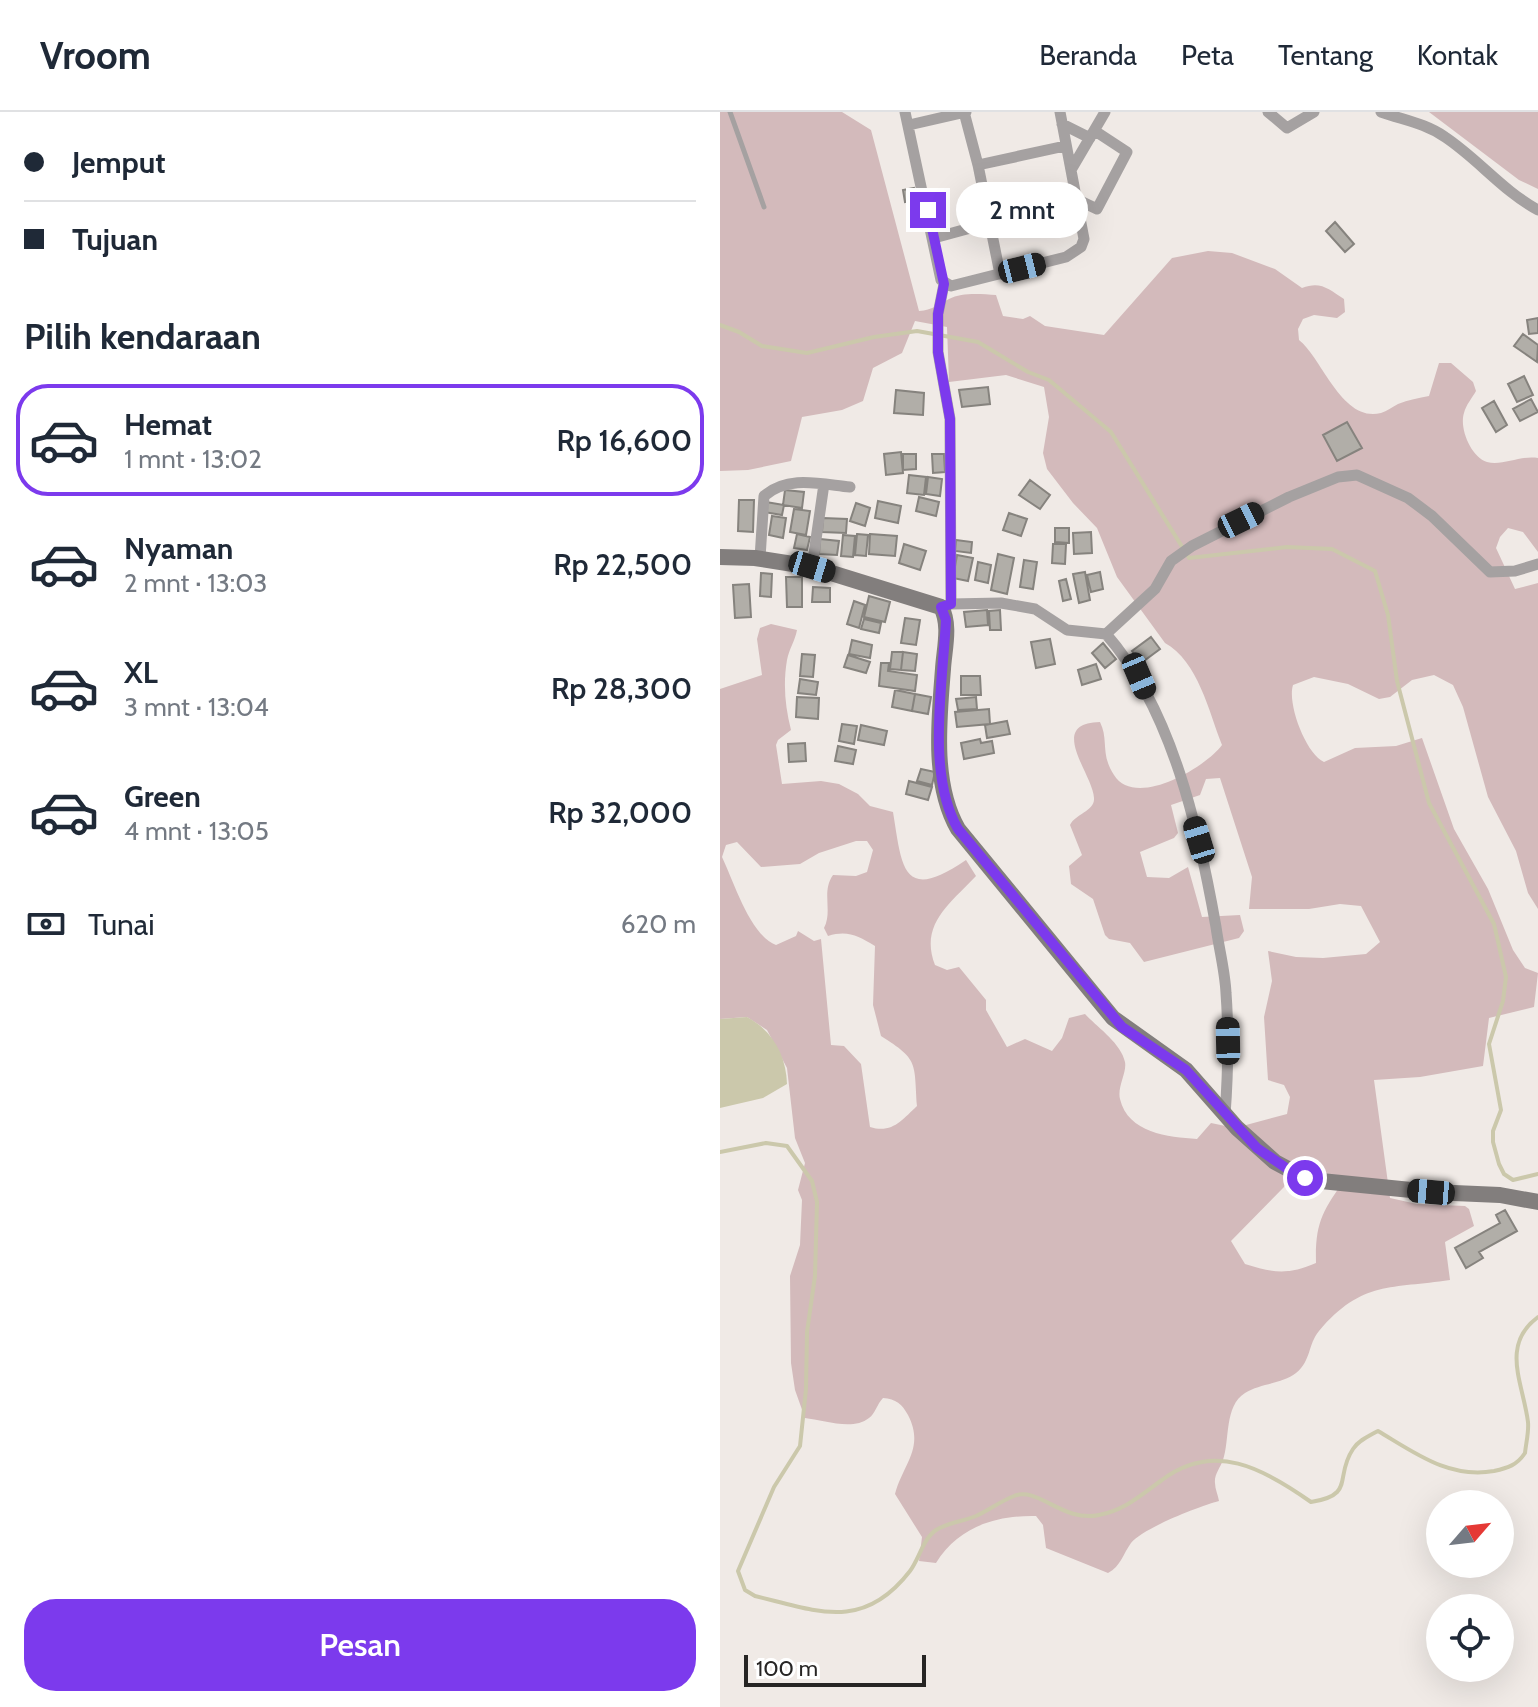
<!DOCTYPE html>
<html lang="id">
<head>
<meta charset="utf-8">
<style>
  :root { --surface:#fff; --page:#f6f6f7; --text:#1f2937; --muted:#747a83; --line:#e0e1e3; --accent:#7c3aed }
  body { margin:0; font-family:Cabin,sans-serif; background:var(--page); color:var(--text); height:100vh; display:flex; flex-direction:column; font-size:30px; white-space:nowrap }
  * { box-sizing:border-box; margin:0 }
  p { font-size:26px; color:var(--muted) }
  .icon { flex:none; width:44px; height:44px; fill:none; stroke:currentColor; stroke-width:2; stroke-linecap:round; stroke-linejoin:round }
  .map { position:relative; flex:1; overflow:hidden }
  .sheet { display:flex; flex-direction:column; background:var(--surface); width:720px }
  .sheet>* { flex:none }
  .banner { display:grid; align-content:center; height:176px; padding:0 24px; background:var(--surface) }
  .needle { width:52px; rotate:62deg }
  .tools { position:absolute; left:706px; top:1378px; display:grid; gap:16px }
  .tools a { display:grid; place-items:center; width:88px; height:88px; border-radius:50%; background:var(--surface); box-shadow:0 8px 32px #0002; font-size:40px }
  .scale { position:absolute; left:24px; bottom:20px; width:182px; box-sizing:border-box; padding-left:8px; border:4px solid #272524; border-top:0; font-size:22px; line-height:28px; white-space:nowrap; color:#272524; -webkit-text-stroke:6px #fff; paint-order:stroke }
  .end { position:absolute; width:36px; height:36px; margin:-18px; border:10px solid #7c3aed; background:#fff; box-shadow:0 0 0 4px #fff }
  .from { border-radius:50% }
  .bubble { position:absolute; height:56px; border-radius:28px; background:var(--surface); box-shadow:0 8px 32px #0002; font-size:26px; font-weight:600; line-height:56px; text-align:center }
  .car { position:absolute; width:24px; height:48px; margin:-24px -12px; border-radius:10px; box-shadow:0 0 6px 2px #0007; background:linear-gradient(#222 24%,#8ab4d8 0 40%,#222 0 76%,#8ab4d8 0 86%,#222 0) }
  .banner b { display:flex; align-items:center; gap:28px; height:76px; font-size:30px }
  .banner b+b { border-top:2px solid var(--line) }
  .banner i { width:20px; height:20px; background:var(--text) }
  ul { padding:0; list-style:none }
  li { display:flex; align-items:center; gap:24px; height:112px; margin:0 16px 12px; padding:0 8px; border:4px solid transparent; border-radius:32px }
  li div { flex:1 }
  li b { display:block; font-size:30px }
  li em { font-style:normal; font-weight:600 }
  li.current { border-color:var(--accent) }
  li>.icon { width:72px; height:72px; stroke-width:1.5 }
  h2 { padding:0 24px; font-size:36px; line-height:96px }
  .pay { display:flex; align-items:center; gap:20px; height:88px; padding:0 24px; font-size:30px }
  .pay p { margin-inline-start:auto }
  .cta { display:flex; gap:16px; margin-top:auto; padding:16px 24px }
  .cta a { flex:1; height:92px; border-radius:32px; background:var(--accent); color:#fff; font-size:32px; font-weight:600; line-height:92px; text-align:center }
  header { display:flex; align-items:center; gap:48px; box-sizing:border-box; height:112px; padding:0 40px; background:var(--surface); border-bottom:2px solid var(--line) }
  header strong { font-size:38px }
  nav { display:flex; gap:44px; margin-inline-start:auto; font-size:28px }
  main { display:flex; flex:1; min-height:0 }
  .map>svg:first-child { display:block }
  .green { fill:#d3babb; fill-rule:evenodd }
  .water { fill:#cbc8ab }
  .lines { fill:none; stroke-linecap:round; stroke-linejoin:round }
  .stream { stroke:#cbc8ab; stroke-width:4 }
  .building { fill:#b1aea8; stroke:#86837e; stroke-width:2 }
  .service { stroke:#a5a1a1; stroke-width:5 }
  .minor { stroke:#a5a1a1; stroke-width:11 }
  .secondary { stroke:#827e7d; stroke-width:16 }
  .route { stroke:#7c3aed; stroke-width:10 }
</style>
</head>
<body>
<header>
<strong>Vroom</strong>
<nav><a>Beranda</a><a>Peta</a><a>Tentang</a><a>Kontak</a></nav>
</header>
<main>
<section class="sheet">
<div class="banner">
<b><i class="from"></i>Jemput</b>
<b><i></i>Tujuan</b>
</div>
<h2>Pilih kendaraan</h2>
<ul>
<li class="current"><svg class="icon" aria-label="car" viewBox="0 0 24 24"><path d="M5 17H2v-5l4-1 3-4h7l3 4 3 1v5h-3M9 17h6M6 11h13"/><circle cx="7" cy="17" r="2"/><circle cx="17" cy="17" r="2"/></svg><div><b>Hemat</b><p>1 mnt · 13:02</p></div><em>Rp 16,600</em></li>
<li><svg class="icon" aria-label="car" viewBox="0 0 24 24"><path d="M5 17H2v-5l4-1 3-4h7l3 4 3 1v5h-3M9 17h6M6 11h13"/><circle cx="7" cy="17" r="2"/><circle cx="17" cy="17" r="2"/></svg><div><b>Nyaman</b><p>2 mnt · 13:03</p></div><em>Rp 22,500</em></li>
<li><svg class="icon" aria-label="car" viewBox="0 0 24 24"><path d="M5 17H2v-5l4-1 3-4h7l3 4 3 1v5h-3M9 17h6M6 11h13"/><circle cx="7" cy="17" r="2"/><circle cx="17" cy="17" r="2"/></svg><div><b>XL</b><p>3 mnt · 13:04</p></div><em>Rp 28,300</em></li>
<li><svg class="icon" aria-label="car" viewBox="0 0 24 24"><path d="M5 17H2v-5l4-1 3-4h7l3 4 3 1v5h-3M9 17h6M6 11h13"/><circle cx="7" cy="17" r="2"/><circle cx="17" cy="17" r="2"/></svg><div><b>Green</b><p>4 mnt · 13:05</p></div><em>Rp 32,000</em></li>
</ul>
<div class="pay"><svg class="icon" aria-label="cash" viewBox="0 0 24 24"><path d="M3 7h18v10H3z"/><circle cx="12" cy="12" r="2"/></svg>Tunai<p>620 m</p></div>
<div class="cta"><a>Pesan</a></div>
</section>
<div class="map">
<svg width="818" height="1595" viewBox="0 0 818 1595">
  <rect width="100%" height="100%" fill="#f0eae6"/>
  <path class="green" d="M0,0h122l29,18 48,181c14,-1 18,-6 30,-12 13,-7 32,-5 47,-4l7,21 20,3 7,-3 15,10 59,9 68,-77 36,-7 24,2 43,16 27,19c19,-7 26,1 42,11l1,13 -8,6 -23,-3 -11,4 -5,10 1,11c23,18 43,83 82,73 6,-2 11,-6 17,-9 10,-4 21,-6 31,-8l10,-33h12l22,19 3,9c-4,7 -10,14 -12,22 -5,15 7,44 23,49 16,4 34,-7 51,-4v94l-15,-20 -15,-4 -8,9 -4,11 19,41 23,-6v326l-10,-16 -12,-42 -28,-54 -25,-90 -10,-22 -19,-10 -22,5 -22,17 -11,2 -31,-15 -34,-7 -21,8c-6,19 13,69 31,77l31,-14 41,-2 26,-8 32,91 34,60 25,61 12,18 13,5 -4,34 -45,11 -6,48 -63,11 -46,3 16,118 27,6 48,2 4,3 5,17 -29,16 5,38c-58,9 -88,0 -131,51 -11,13 -8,30 -23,42 -14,11 -35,10 -51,20 -21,13 -15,47 -22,67 -3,8 -9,15 -8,23 0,6 3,12 4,18 -19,5 -76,27 -88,42 -8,11 -10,23 -23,30l-62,-25 -3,-23 -7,-9c-40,-1 -78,11 -100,47l-17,-2 3,-24 -27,-43c8,-30 30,-46 13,-79 -6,-11 -12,-16 -25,-17 -6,6 -8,16 -14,20 -16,13 -46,2 -64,0l-10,-28 -4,-27 -1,-87 10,-31 2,-45 -4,-10 7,-27 -10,-25 -8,-70 -20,-38 -20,-13 -27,2v-330l42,-14 -5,-36 3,-11 11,-4 26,6c-2,11 -8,19 -10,30 -4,24 -2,46 4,70l-13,10 -2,5 6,39 39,-3 18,3 19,10 12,12 23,6c9,55 9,92 73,48l10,16c-25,27 -57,48 -41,89l12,5 12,-3 27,33v10l21,37 18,-8 27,12 10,-13 7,-20 16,-4c12,13 36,29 40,48 2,11 -8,25 -5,37 8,34 48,38 77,40l14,-16 24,5 52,-14 3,-17 -6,-12 -16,-5 -4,-63 8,-36 -4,-30 28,6 27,1 43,-4 14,-12 -19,-36 -21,-2 -31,5h-60l3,-32 -32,-99 -14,1 -6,16 -29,10 7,28 -4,5 -34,14 7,25 22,1 19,-11 14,50 38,-2 4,16 -5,7 -95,24 -14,-19 -21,-4 -4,-4 -12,-36 -22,-15 -2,-18 13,-11 -12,-30c5,-11 25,-14 24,-27 -1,-24 -48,-75 6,-76 9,18 0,32 14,53 21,34 91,-7 108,-30 -13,-33 -24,-84 -57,-102l-48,-66 -20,-49 -24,-25 -26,-34 -4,-16 6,-36 -5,-30 -38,-12 -57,7 -2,-55 -32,-6 -13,32 -29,15 -10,33 -21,9 -40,7 -11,44 -43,9 -28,1zM136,729h11l6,9 -6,22 -11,4 -23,-1c-12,17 0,36 -9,53l4,8c20,-6 30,0 47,10l-2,59 8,31c38,24 33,26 36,70 -15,14 -25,28 -47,21l-9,-63 -17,-18 -13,-1 -10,-106 -7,2 -16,-10 -2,5 -20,9c-26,-10 -42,-63 -54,-88l4,-12 11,-3 24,25 39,-3 19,-11zM575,1054l14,7 37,5c-23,32 -31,44 -30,85 -28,12 -42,10 -71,1l-14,-23 53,-54z
    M709,0h109v77l-19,-9z"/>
  <path class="water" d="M27,905c26,14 39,38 40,67l-24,14 -43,10v-89z"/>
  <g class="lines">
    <path class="stream" d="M0,213l19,7 23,14 45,7 67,-16 43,-6 61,11 50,30 21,8 62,52 78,126 98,-11 45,2 43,22 13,44 9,66 32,122 65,121 12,53 -3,24 -14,43 12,66 -8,21v11l6,22 5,10 9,6 25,-6
      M0,1040l46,-9 21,3 25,35 5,21 -2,74 -8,56 -1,57 -6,57 -26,41 -36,84 7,19 10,6c62,15 108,36 155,-25 9,-12 13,-32 26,-41 11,-7 28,-9 40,-14 13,-6 25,-15 38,-20 24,-10 49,27 85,19 26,-5 42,-20 63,-35 52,-39 101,-12 149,22 45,-7 23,-25 42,-53 6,-9 16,-13 25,-18 37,22 71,48 116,40 14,-3 23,-6 31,-18 1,-10 4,-21 3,-31 -5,-39 -28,-77 10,-105"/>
  </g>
  <path class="building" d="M194,76l3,12 -12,2 -2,-12z
    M615,110l19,22 -9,8 -19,-21z
    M818,206v15l-9,1 -2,-14z
    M803,222l15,11 -1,17 -23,-16z
    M804,264l9,19 -16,7 -9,-18z
    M268,275l2,17 -28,3 -3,-17z
    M176,278l28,3 -1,22 -29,-2z
    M811,287l7,13 -18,9 -7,-12z
    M774,289l13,24 -11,7 -14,-24z
    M627,310l15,26 -25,13 -14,-26z
    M181,340l2,21 -17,2 -2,-21z
    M183,342h13v15l-13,1z
    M212,342h12l1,18 -12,1z
    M189,363l17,2 -2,18 -17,-2z
    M208,365l14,2 -2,17 -14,-2z
    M310,368l20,15 -10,14 -21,-14z
    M65,378l19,2 -2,16 -19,-3z
    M199,385l20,5 -3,14 -20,-5z
    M19,388h15l-1,32 -15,-1z
    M158,389l23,5 -3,17 -23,-5z
    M46,390l18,3 -2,10 -18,-3z
    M136,391l14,5 -5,18 -15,-5z
    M74,397l16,2 -4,24 -16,-3z
    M289,401l18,6 -6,17 -18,-6z
    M52,404l14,2 -3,20 -14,-3z
    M103,406l24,1 -1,14 -24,-1z
    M335,416h14v15l-14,-1z
    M371,420l1,21 -18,1 -1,-21z
    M77,422l13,3 -3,13 -13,-2z
    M137,422l11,1 -2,21 -11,-1z
    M150,422l27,2 -2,20 -26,-2z
    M123,423l12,1 -2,21 -12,-1z
    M100,427l19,2 -2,14 -18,-1z
    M236,428l16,2 -1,11 -16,-2z
    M184,432l22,7 -6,19 -21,-7z
    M333,432h13l-1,20 -13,-1z
    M278,442l16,4 -7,36 -16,-4z
    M237,443l16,3 -5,23 -15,-3z
    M304,448l13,2 -4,27 -13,-2z
    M258,450l13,3 -3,18 -13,-3z
    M365,460l5,28 -11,3 -6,-29z
    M380,460l3,17 -12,3 -4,-17z
    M41,461l11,1 -1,23 -11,-1z
    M66,465h16v30h-15z
    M346,467l5,20 -8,2 -4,-20z
    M29,472l2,33 -16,1 -2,-33z
    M93,475l17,1v14h-18z
    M149,484l21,6 -5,20 -21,-5z
    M134,489l11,4 -6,23 -12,-4z
    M267,498l1,15 -22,2 -2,-15z
    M280,498l1,20h-11l-1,-19z
    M185,506l15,2 -4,25 -15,-2z
    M144,507l17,4 -2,10 -18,-4z
    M431,525l9,12 -19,14 -9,-12z
    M330,527l5,25 -19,4 -5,-26z
    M132,528l20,5 -2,13 -21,-4z
    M383,531l13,16 -11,9 -13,-15z
    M172,540h11l-2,18 -11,-1z
    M183,540l14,2 -2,17 -14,-1z
    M82,542l13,1 -2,22 -13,-1z
    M128,543l22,7 -4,11 -22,-6z
    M161,551h8l-1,8 29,4 -2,16 -36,-5z
    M376,552l5,15 -19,6 -4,-15z
    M241,564h19l1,19h-20z
    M80,567l18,3 -2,13 -18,-2z
    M175,578l20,4 -3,17 -20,-4z
    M195,582l16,3 -3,17 -16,-3z
    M77,585l22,1 -1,21 -22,-2z
    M256,585l1,12 -19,1 -2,-11z
    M269,597l1,15 -33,3 -2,-15z
    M287,609l3,13 -23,4 -2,-13z
    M122,612l15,2 -3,18 -15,-3z
    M141,613l26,6 -3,14 -26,-5z
    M260,627l1,4 11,-2 2,12 -30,6 -3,-16z
    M85,631l1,18 -17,1 -1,-18z
    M118,634l18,4 -3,14 -18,-3z
    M201,657l14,3 -3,13 -15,-4z
    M189,669l23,6 -4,13 -22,-6z
    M785,1098l12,21 -38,21 4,6 -17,10 -11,-20 45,-25 -4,-8z"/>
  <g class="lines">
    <path class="service" d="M10,0l34,95"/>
    <path class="minor" d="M185,0l36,168 10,6 115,-29 15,-10 3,-8 -24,-127
      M244,0l14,53 22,109
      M548,0l19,16 27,-16
      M661,0c22,8 44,11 64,25 33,22 58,54 93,73
      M342,12l28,14
      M189,13l57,-13
      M258,53l87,-19
      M351,58l34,-58
      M214,126l142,-39 21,10 30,-57 -32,-21
      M224,172l-6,30v38l12,67 1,185 -5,2
      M40,446l4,-62c24,-21 56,-12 86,-9
      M92,455l12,-83
      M231,492l50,-1 34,6 32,21 39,4c66,75 93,196 110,293 3,22 9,44 10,66 3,41 2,82 -1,122
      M386,522l49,-45 16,-28 21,-15 97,-49 49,-20 19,-2 51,23 24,18 58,56 25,-1 23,-7"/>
    <path class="secondary" d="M0,445l35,1 57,9 129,40c10,18 3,43 2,62 -4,51 -11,115 15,160l155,189 73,52 51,58 38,34 30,16 16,3 110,11 69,3 38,7"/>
  </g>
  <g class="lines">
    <path class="route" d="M208,98l16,74 -6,30v38l12,67 1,185 -10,3 5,13c-3,62 -20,154 12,209l164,198 64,43 71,78 32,22 16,8"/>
  </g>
</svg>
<div class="tools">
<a><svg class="needle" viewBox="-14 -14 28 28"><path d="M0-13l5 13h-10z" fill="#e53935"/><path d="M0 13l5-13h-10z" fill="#747a83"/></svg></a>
<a><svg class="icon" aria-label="locate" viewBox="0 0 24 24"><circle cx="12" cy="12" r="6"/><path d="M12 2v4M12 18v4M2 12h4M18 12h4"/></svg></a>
</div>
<div class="scale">100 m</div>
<i class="end from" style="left:585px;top:1066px"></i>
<i class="end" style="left:208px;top:98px"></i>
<div class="bubble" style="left:236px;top:70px;width:132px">2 mnt</div>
<i class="car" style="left:302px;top:156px;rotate:76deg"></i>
<i class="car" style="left:521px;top:408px;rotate:64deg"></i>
<i class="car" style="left:92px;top:455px;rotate:107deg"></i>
<i class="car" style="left:419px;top:564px;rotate:157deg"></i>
<i class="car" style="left:479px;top:728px;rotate:343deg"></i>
<i class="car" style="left:508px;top:929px;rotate:359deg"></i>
<i class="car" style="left:711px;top:1080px;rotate:275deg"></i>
</div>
</main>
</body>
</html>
